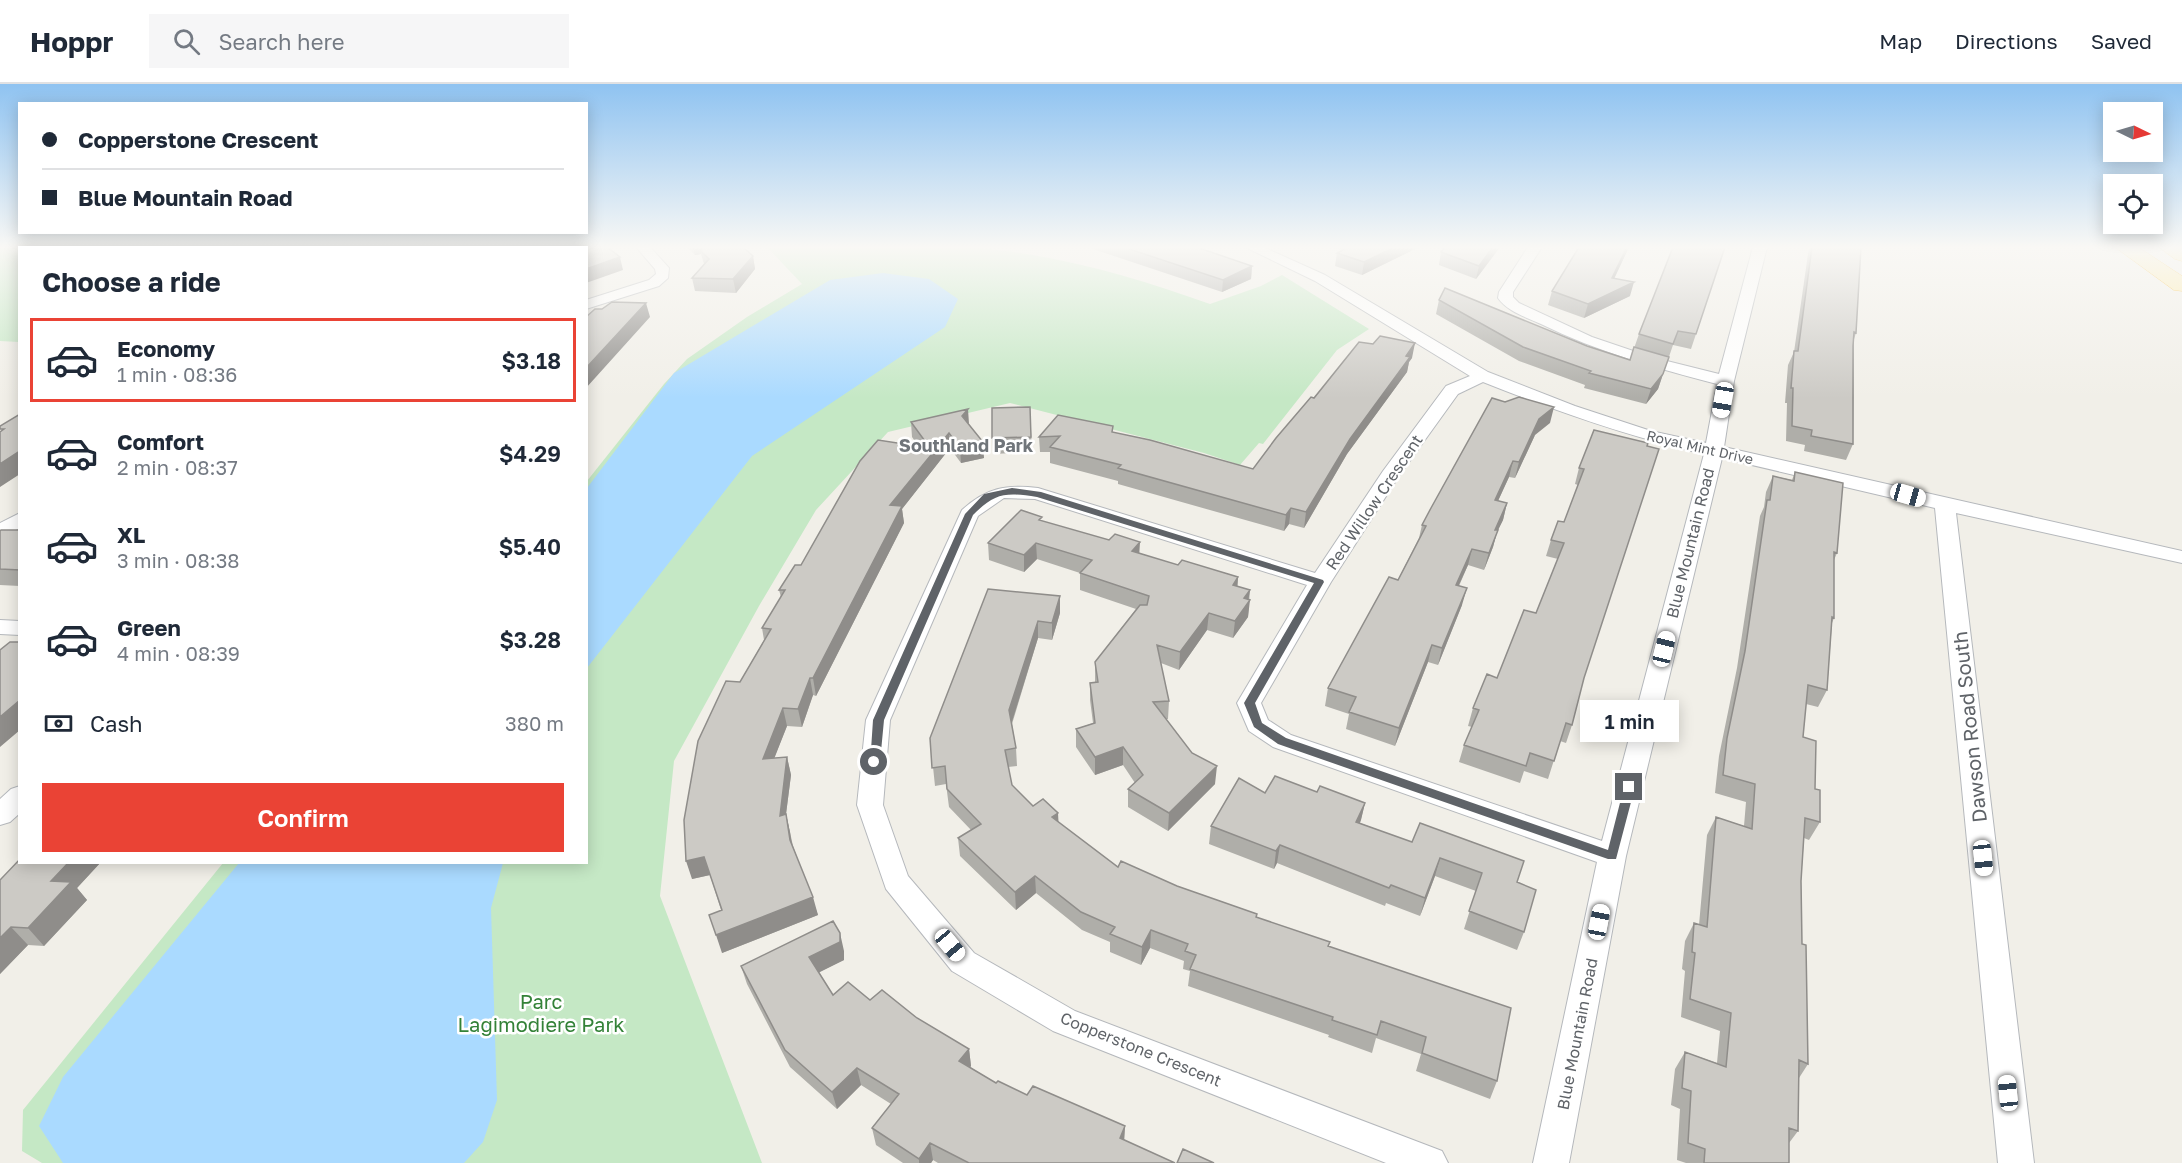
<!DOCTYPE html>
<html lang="en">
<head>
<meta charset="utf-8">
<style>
  :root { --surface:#fff; --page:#f6f6f7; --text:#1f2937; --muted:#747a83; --line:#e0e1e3; --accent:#ea4335 }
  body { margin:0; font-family:"Golos Text",sans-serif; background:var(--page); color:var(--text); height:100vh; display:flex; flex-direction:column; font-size:22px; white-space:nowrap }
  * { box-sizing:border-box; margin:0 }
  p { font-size:20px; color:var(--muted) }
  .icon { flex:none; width:33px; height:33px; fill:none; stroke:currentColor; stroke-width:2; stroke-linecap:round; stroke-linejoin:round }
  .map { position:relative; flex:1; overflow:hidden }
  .panel { position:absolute; left:18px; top:162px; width:570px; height:618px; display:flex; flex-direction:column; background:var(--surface); border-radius:0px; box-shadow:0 3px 15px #0003 }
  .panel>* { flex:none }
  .guide { position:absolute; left:18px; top:18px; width:570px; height:132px; border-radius:0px; box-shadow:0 3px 15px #0003; display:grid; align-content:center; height:132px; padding:0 24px; background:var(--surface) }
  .needle { width:39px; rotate:95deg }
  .buttons { position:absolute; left:2103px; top:18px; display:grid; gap:12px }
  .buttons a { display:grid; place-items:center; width:60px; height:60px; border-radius:0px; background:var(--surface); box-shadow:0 3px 15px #0003; font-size:30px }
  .end { position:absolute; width:27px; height:27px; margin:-14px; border:8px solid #5f6368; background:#fff; box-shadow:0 0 0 3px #fff }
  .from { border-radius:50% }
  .bubble { position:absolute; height:42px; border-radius:0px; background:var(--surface); box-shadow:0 3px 15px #0003; font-size:20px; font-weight:600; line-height:42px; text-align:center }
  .car { position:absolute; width:18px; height:36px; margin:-18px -9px; border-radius:8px; box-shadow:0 0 4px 2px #0007; background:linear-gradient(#fff 24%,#345 0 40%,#fff 0 76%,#345 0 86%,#fff 0) }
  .guide b { display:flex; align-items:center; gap:21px; height:57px; font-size:22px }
  .guide b+b { border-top:2px solid var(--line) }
  .guide i { width:15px; height:15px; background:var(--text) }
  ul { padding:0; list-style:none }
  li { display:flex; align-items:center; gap:18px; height:84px; margin:0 12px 9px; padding:0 12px; border:3px solid transparent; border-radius:0px }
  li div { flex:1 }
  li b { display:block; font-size:22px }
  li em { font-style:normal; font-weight:600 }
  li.current { border-color:var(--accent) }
  li>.icon { width:54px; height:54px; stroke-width:1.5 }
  h2 { padding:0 24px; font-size:27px; line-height:72px }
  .pay { display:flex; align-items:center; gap:15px; height:66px; padding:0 24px; font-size:22px }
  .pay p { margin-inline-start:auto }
  .primary-button { display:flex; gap:12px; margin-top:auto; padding:12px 24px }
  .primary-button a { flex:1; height:69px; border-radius:0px; background:var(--accent); color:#fff; font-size:24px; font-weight:600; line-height:69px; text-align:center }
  header { display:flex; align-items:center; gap:36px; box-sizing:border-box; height:84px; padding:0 30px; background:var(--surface); border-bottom:2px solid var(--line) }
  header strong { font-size:28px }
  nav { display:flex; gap:33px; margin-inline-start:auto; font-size:21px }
  .search { width:420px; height:54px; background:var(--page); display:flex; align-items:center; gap:15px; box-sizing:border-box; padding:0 21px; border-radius:0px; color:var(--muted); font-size:22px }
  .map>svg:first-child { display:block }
  .green { fill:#c5e8c5 }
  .water { fill:#aadaff }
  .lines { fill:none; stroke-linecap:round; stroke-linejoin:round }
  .minor-casing { stroke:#b5b8bc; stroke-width:2 }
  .trunk-casing { stroke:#f9ab00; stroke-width:1 }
  .minor { fill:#fff; fill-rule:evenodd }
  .trunk { fill:#feeaa1; fill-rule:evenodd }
  .wall { fill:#afaea9 }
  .shaded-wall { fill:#8f8d8a }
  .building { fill:#cccac5; stroke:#8f8d8a; stroke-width:1.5 }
  .route { fill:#5f6368 }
  .labels { text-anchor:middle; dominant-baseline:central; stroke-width:5; stroke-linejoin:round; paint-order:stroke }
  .far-street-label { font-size:14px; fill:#5f6368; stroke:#fff }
  .street-label { font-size:16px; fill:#5f6368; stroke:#fff }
  .neighbourhood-label { font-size:18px; font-weight:bold; fill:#70757a; stroke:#fff }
  .near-street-label { font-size:20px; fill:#5f6368; stroke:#fff }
  .near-park-label { font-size:20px; fill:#348238; stroke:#fff }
</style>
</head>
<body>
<header>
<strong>Hoppr</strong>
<div class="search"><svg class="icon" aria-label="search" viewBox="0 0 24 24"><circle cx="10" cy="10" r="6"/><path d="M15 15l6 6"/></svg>Search here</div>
<nav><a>Map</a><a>Directions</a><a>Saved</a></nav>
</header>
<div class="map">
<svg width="2182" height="1079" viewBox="0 0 2182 1079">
  <rect width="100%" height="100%" fill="#f1efe8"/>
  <path class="green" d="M0,163h284l-264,1 -1,94 -19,-1z
    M767,163c64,0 128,-3 191,0 84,3 174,29 252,57l51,-18 21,-11 87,54 -32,21 -74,94 -4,-1 -19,22 -36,-12 -194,-50 -122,29 -72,78 -57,96 -85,155 -14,135 102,267h-720l-20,-12 1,-41 200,-247 363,-1 1,-381 77,-97 23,-25 60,-42 55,-33z"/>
  <path class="water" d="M883,189l46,6 29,20 -13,28 -193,129 -165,212v-180l87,-115 156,-93z
    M239,779h264l-12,45 6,192 -14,42 -19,21h-401l-24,-37 24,-49z"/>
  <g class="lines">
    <defs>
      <path id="minor" d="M445,163h14l-14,1z
        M636,163h14l19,21 -1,10 -9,8 -73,23v-9l63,-20 7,-6 -1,-5z
        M1245,163h18l62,28 163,97 87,34 76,25 55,12 11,-59c-61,-16 -119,-32 -176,-60 -15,-7 -33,-12 -43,-26l1,-6 29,-45h14l-29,45v5l6,6 73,34 59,20 68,17 34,-127h14l-33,134 -10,66 458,104v12l-226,-50 78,650h-36l-63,-655 -213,-50 -96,398 -57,307h-36l64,-301 -324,-115 -24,-16 -12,-28 70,-118 -272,-86 -31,-1 -26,18 -88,204 -7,85 25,71 66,77 101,58 367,140 6,12h-62l-333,-132 -101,-60 -66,-82 -29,-84 9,-85 96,-210c24,-22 44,-26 76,-22l277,85 68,-102 63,-85 24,-10 -155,-95zM1483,298c73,29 144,54 221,72l-102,387 -311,-106 -23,-15 -7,-17 70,-121 68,-106 59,-82z
        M20,429v15l-20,10v-15z
        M0,536l20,1v14l-20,-1z
        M20,702v27l-10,9 -10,3v-26l11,-10z"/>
      <path id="trunk" d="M2115,163h23l44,29v15l-8,-1z
        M2159,163h23v14l-7,-2z"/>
    </defs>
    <use href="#minor" class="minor-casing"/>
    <use href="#trunk" class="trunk-casing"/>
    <use href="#minor" class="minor"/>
    <use href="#trunk" class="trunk"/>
  </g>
  <path class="wall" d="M687,163h56l10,9 2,13 -19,24 -41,-2 -3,-13 12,-14 -3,-10 -6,1z
    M1087,163h109l56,19 -1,13 -29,13z
    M1329,163h90l-57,28 -27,-9 2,-13 6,-3z
    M1500,163l-24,32 -37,-14 2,-13z
    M1579,163h50l-15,31 16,18 -46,22 -36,-13 4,-14z
    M1725,163l-34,102 -18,-4 -15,44 -12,15 -62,-16 1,-3 -66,-24 -83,-47 3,-14 148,46 43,14 9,-26z
    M1809,163h52l-5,86 -2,6 -1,105 -7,16 -42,-9 1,-6 -19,-4 1,-38h-2l3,-38 6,-13z
    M1412,274l-3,4 -2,10 -60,82 -43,74 -15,-4 -5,7 -166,-47v-3l-68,-18v-11h-10l-1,-15 74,-4 140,36 61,-71z
    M1030,323l2,45 -39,2 -1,-16z
    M911,338l58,2 15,34 -23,5 -11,-15 -48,61 2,14 -88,173 -3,-1 -11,32 -15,-1 -13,32 13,-1 4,18 -5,39 4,18 3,14 25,69 -96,38 -1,-43 -11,-35 -18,4 48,-197 24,-42 -2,-12 19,-31 -2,-7 22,-25 118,-118 -7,-10z
    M1550,339l-15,12 -20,43 -6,-1 -11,24 9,2 -4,17 -6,12 -4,15 -9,23 -16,-5 -9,21 3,19 -24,60 -10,-3 -33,84 -49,-17 3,-15 -24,-8 3,-18 70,-108 21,-42 3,-13z
    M1594,346l-10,248 -12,47 -6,18 -6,-2 -12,38 -24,-8 -4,12 -61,-21 5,-17 8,-18 -4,-1 5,-18 24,-30 39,-65 22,-54 -12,-3 5,-16 13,-18 14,-37 -3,-1 4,-16z
    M1795,388l42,81 -3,7v58l-2,5 -5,67 -9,17 -12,-3 -3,33 12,52 5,33 -11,18 -5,-2 -3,43 1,63 6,120 -9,14 -1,53 -9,12v20h-103l-9,-3 3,-51 -9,-4 4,-36 10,-17 32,11 3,-32 -39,-14 4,-46 -3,-2 3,-28 9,-18 5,2 8,-90 9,-18 28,9 2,-24 -31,-9 4,-37 18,-88 23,-152 4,-9 2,-15 7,-16 19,4z
    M1042,437l97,33 39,11 60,12 -1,10 13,3 -2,27 -15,21 -26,-8 -28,40 -18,-7 8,38 -1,18h-2l49,65 -47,47 -40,-24v-18l7,-6 -12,-18 -28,10 -19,-28v-18l17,-6 -3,-23v-17l5,-1v-20l41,-53 -56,-19v-17l-43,-14 -13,13 -35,-12 -1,-17z
    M20,446v56l-20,-1v-54z
    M1060,512v17l-8,27 -14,-2 -26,86 4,24 1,18 -9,1 4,18 21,21 25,7v9l60,45 59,19 80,28v3l72,29 168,135 -7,18 -74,-28 5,-17 -45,-16 -4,15 -44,-16 1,-2 -141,-49 2,-15 -7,-2 1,-8 -34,-13 -9,17 -31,-13v-10l-28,-12 -46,-37 -20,17 -56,-54 -2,-18 13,-8 -22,-23 -3,-23 -11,2 -5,-48z
    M1317,708l48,11 -5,20 157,59 7,50 -7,18 -53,-21 12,-38 -41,-15 -15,40 -34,-13 -1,3 -108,-43 -3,6 -65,-25 2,-18z
    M20,778h81l-24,26 10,12 -43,46 -16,-1 -28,29v-94z
    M844,867v9l-25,12 14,23 37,5 47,18 52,31 2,17 -1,1 26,16 31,12 98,31 -1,14 51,23h-237l-5,-3 -2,3h-28l-27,-18 -4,-17 19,-24 -30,-19 -24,24 -47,-42 -43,-83 -6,-18z"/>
  <path class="shaded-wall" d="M693,163h22l-14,4v3l-6,1z
    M1395,163h24l-57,28 2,-13z
    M1493,163h7l-24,32 3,-13z
    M1627,163h2l-21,45 4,-14z
    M753,172l2,13 -19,24 -3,-14z
    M620,173l3,13 -37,13v-14z
    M1252,182l-1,13 -29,13 1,-12z
    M1634,198l-4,14 -46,22 4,-14z
    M646,219l4,14 -64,71v-20z
    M1415,259l-3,15 -3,4 -2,10 -60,82 -43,74 2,-16 44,-73z
    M1663,290l-5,15 -12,15 5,-15z
    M1554,323l-4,16 -15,12 -20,43 4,-16 20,-43z
    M968,325l1,15 -7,-8z
    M949,349l1,15 -48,61 2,14 -88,173 -3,-18 77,-173z
    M983,358l1,16 -23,5 -1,-15z
    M20,367v23l-20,13v-23z
    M1513,377l-4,16 -18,39 4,-16z
    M1507,419l-4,17 -6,12 -4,15 -9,23 11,-40z
    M1291,424l-2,16 -5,7 2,-16z
    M1140,458l-1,16 -7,-7z
    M1036,459l1,16 -13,13v-17z
    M1472,465l-4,16 -17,37 5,-17z
    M1238,493l-1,17 -4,-9z
    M1467,504l-5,17 -24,60 4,-17z
    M1250,506l-2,12 2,-2 -2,17 -15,21 2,-17 9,-23z
    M1060,512v17l-8,27v-17z
    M1209,529l-2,17 -28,40 1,-18z
    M1038,537v17l-28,90 -1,-18z
    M1432,561l-4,17 -33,84 4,-18z
    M810,594l3,17 -11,32 -4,-18z
    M20,616v30l-20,17v-30z
    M783,624l4,18 -20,51 -4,-18z
    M1123,663v18l-28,10v-18z
    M787,673l4,18 -5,39 4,18 4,26 -14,-42z
    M1217,682l-2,18 -47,47 1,-18z
    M1365,719l-4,17 -9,20 4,-18z
    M1058,729l1,18 -7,-14z
    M1280,761l-3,18 -3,6 2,-18z
    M704,773l6,18 -18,4 -6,-18z
    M1440,774l-5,18 -15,40 5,-18z
    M69,778h32l-24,26 10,12 -43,46 -16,-18 23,-47z
    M1035,792l1,17 -20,17 -1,-18z
    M813,813l5,18 -96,38 -6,-18z
    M11,843l17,18 -28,29v-36z
    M1151,846l-1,18 -9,17 1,-18z
    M840,849l4,18v9l-30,15 -5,-18z
    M969,965l2,17 -9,12 -3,-17z
    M857,984l4,17 -24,24 -5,-17z
    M1125,1042l-1,17 -4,-5z
    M930,1059l3,17 -2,3h-12v-4z"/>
  <path class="building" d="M488,163h119l13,10 -34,12v-21h-100z
    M704,163h39l10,9 -20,23 -41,-1 17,-19 -8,-8z
    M1123,163h73l56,19 -29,14z
    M1349,163h46l-31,15 -27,-9z
    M1445,163h48l-14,19 -38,-14z
    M1579,163h48l-15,31 22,4 -46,22 -36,-13z
    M1673,163h52l-29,87 -18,-3 -5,13 -34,-10z
    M1812,163h49l-5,86 -2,-1 -1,14v98l-42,-8 1,-6 -20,-4 1,-38h-2l3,-37h4z
    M1445,204l142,58 43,14 4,-13 35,10 -6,17 -12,15 -62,-16 2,-2 -68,-24 -84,-47z
    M612,218l34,1 -60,65v-51l9,-8h7z
    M1380,252l35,7 -9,13 4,1 -60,82 -44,73 -15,-4 -5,7 -168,-47 3,-3 -71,-18 10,-11 -21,1 19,-22 55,11 -1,6 38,8 103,29 23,-31 35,-41 3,1 45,-56 14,2z
    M1519,313l35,10 -15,12 -20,43 -6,-1 -18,39 12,3 -12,27h3l-9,23 -17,-4 -16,36 11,3 -25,60 -10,-3 -33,83 -50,-16 7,-15 -28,-9 61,-111 9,3 28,-54 -4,-1 9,-17 61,-110 13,4z
    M1030,323l1,30 -39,1v-30z
    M968,325l-6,7 21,26 -23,6 -11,-15 -59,72 12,1 -89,172h-3l-12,31 -15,-1 -20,51 24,-2 -7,59 6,-2 4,26 23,57 -97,38 -7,-20 13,-5 -18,-53 -18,4 -2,-41 14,-79 28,-60 14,1 31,-53 -9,-1 23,-38h-6l16,-25h6l59,-104 18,-21 52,8 -19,-26z
    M20,330v37l-20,13v-32l4,-3h-4v-3z
    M1594,346l54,13 -1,3 12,3 -75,229 -12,47 -6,-2 -12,38 -24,-8 -4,13 -62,-21 15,-35 -6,-2 14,-34 10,4 27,-68 12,3 28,-70 -13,-3 7,-19 6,1 20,-53 -5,-1z
    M1795,388l48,11 -6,70 -3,-1v66l-2,-1 -5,73 -19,-5 -5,52 13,4 -1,48 5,1v32l-15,-4 -4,63 1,63 4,1 2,119 -9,-4 -1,71 -9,-3v35h-85l1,-14 -17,-6 3,-52 -9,-3 3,-36 41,15 5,-54 -41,-14 5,-46 -3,-1 2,-29 13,4 9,-110 36,12 3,-45 -32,-9 4,-37 18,-87 22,-151h3l3,-24 21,5z
    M1021,426l21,7 -3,3 70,20 6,-6 25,8 -8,9 46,14 4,-5 56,17 -5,8 17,5 -6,8 6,2 -15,21 -26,-8 -29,39 -23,-7 12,56 -16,1 39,51 25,13 -48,47 -41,-24 15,-14 -20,-28 -28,10 -19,-28 19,-6 -5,-40 8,-1 -3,-20 45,-57h7l2,-9 -69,-23 12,-13 -56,-17 -12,12 -36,-12z
    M1,446h19v40l-20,-1v-38z
    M988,505l72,7 -8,27 -14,-2 -29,89 7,38 -11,2 7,35 21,21 10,-7 15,14 -6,4 66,50 3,-6 56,25 80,28 -1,3 74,25 -2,4 183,62 -14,73 -75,-28 4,-16 -45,-16 -4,14 -45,-15 1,-3 -143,-48 6,-14 -11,-4 3,-7 -37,-14 -9,17 -32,-13 5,-7 -34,-15 -46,-36 -20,16 -57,-54 23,-14 -34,-35 -2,-23 -13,2 -2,-30z
    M10,558h10v58l-20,17v-67z
    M1275,692l42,16 3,-6 45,17 -9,19 56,20 8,-19 104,38 -7,21 19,8 -12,42 -55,-21 13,-38 -42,-15 -15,40 -34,-13 -2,3 -109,-43 -4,6 -65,-25 28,-48 26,15z
    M20,775v3h49l-18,19 20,1 -43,46 -17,-1 -11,11v-58z
    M833,837l7,12v9l-31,15 24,38 15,-13 22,18 12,-10 35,28 52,31 -10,12 37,22 2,-2 29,14 6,-9 92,40 -5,12 55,25h-206l-39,-20 -11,16 -47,-31 27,-34 -42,-26 -25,24 -47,-42 -44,-84z
    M1183,1065l31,14h-37z"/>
  <linearGradient id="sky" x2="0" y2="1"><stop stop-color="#8fc3f1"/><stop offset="0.52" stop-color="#f9f8f5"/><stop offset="1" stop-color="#f9f8f5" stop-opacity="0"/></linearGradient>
  <rect width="2182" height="314" fill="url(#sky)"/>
  <path class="route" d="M1012,404l29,4 282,88 1,2 -69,121 7,20 24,15 322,112 16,-63 5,-4 4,1 2,3 -19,72h-8l-330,-115 -24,-17 -10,-24 70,-120 -277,-86c-32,-5 -42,-4 -64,18l-89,205 -4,42 -6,4 -4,-1 3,-45 92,-206 19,-20z"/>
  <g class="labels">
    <g class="far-street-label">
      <text transform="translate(1700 363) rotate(13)">Royal Mint Drive</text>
    </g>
    <g class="street-label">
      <text transform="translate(1374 418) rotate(-56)">Red Willow Crescent</text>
      <text transform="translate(1690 459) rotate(-76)">Blue Mountain Road</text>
      <text transform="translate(1577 950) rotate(-79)">Blue Mountain Road</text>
      <text transform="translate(1141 965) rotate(22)">Copperstone Crescent</text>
    </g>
    <g class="neighbourhood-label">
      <text x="966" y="361">Southland Park</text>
    </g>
    <g class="near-street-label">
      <text transform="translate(1969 643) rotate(-96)">Dawson Road South</text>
    </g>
    <g class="near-park-label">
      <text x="541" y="917">Parc<tspan x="541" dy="23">Lagimodiere Park</tspan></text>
    </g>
  </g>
</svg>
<div class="buttons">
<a><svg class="needle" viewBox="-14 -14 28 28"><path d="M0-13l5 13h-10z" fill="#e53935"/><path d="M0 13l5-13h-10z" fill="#747a83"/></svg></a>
<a><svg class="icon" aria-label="locate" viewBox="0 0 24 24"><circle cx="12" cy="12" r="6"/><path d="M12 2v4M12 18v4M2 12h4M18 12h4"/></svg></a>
</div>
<i class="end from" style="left:874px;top:678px"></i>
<i class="end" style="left:1629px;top:703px"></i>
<div class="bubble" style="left:1580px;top:616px;width:99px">1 min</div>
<i class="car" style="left:1723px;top:316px;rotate:190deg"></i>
<i class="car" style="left:1908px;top:411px;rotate:106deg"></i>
<i class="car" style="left:1664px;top:565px;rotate:14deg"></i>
<i class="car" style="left:1983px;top:774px;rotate:174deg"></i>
<i class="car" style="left:1599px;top:838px;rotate:11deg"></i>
<i class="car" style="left:950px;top:861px;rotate:140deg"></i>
<i class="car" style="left:2008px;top:1009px;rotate:354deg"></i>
<div class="guide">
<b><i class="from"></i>Copperstone Crescent</b>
<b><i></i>Blue Mountain Road</b>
</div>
<section class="panel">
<h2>Choose a ride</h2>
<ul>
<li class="current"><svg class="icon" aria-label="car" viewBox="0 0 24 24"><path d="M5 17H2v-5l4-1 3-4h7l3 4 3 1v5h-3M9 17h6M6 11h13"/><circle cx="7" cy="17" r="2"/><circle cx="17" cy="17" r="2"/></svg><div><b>Economy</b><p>1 min · 08:36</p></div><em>$3.18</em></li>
<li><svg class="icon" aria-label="car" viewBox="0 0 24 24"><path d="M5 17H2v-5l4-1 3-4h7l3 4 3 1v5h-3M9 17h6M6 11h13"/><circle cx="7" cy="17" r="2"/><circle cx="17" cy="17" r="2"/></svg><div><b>Comfort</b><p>2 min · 08:37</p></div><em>$4.29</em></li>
<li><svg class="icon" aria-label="car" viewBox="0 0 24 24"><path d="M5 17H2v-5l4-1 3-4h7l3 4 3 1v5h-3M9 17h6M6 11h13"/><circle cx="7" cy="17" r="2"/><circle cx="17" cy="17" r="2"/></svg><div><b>XL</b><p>3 min · 08:38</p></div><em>$5.40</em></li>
<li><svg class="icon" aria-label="car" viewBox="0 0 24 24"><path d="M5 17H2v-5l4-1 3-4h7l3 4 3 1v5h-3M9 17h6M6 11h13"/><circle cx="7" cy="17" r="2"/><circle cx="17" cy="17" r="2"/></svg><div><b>Green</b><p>4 min · 08:39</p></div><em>$3.28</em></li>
</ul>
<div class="pay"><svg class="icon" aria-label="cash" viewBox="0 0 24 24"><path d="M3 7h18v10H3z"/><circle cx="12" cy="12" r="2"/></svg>Cash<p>380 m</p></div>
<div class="primary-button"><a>Confirm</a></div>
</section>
</div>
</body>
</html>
